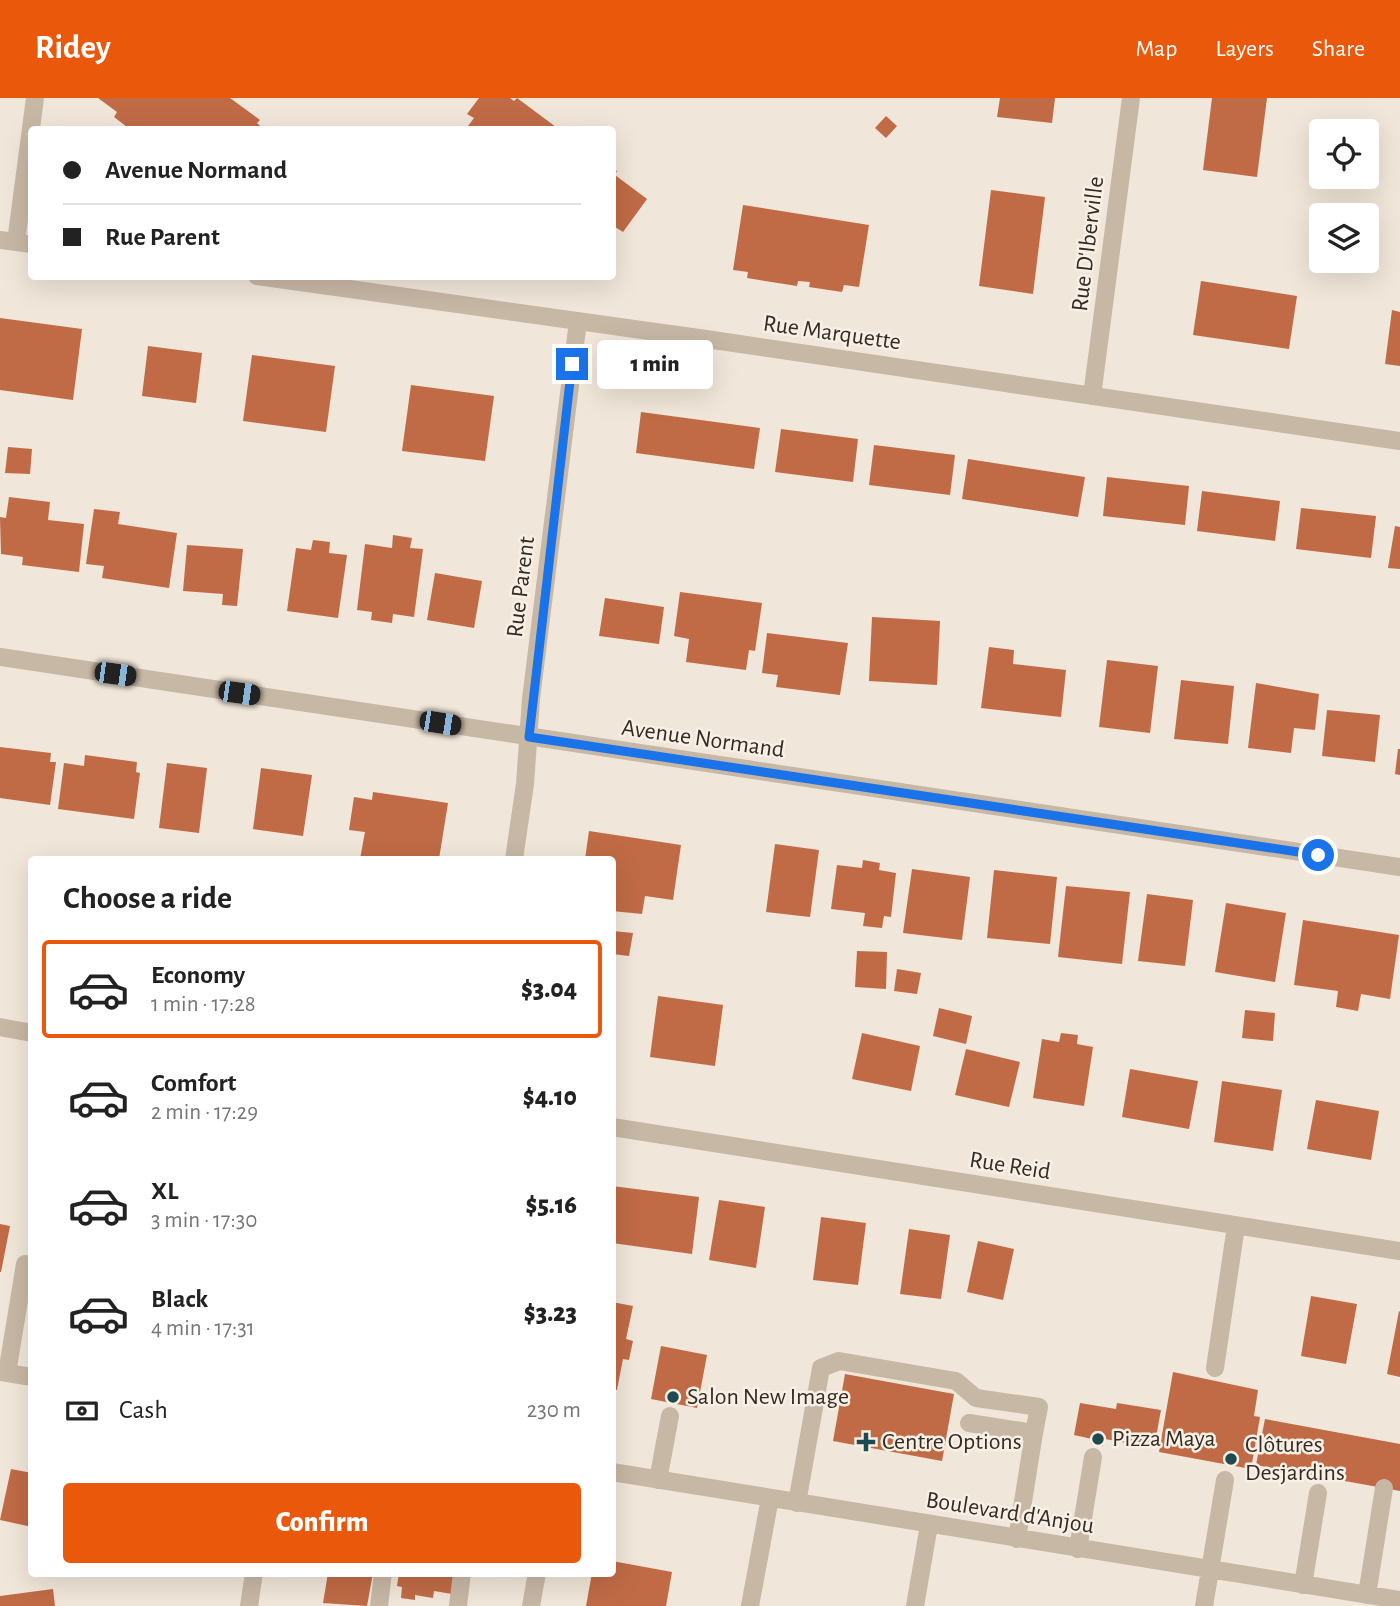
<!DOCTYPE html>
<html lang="en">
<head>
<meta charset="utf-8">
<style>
  :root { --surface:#fff; --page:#f2f2f2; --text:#222; --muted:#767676; --line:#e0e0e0; --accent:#ea580c }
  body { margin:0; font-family:"Alegreya Sans",sans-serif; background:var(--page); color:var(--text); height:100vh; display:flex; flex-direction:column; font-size:26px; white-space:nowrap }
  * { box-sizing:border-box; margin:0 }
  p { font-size:23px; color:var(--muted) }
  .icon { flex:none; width:38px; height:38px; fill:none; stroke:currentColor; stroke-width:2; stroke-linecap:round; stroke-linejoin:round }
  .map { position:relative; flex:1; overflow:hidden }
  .side { position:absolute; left:28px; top:758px; width:588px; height:721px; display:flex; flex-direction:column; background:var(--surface); border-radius:7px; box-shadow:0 7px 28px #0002 }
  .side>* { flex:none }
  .top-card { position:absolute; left:28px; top:28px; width:588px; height:154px; border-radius:7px; box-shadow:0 7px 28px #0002; display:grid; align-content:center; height:154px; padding:0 35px; background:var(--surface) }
  .controls { position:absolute; left:1309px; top:21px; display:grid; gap:14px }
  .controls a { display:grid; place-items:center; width:70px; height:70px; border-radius:7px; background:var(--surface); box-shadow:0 7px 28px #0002; font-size:35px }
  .end { position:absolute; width:32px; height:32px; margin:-16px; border:9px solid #1a73e8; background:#fff; box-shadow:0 0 0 4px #fff }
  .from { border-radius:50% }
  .bubble { position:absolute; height:49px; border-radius:7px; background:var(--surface); box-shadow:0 7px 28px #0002; font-size:23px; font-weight:800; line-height:49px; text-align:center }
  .car { position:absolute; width:21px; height:42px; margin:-21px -10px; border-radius:9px; box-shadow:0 0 5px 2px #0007; background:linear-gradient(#222 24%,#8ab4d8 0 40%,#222 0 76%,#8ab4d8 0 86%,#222 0) }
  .top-card b { display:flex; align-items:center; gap:24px; height:66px; font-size:26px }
  .top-card b+b { border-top:2px solid var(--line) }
  .top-card i { width:18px; height:18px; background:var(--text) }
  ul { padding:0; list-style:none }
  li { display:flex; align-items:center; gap:21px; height:98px; margin:0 14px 10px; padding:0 21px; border:4px solid transparent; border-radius:7px }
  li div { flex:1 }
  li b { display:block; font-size:26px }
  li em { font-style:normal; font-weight:800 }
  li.active { border-color:var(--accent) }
  li>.icon { width:63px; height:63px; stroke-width:1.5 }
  h2 { padding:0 35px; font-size:32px; line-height:84px }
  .pay { display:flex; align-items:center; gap:18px; height:77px; padding:0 35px; font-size:26px }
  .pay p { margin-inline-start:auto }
  .action { display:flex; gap:14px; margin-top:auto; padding:14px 35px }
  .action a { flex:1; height:80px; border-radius:7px; background:var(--accent); color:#fff; font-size:28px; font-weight:800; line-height:80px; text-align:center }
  header { display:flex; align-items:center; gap:42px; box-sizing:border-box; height:98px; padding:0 35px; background:var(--accent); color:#fff }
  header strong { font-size:33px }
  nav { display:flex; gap:38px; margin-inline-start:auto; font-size:24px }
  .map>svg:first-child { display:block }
  .building { fill:#c06b46 }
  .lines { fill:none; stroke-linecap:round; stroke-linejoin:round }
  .minor { stroke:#c7b7a5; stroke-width:18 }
  .route { stroke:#1a73e8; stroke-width:9 }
  .poi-dot { fill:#1e4b52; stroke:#f8f0e4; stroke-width:2.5 }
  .labels { text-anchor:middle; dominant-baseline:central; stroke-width:5; stroke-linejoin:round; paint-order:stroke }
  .street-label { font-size:24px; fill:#332b26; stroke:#f8f0e4 }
  .poi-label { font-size:24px; fill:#332b26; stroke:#f8f0e4; text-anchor:start }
</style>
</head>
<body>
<header>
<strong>Ridey</strong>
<nav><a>Map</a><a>Layers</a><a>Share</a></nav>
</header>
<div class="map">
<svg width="1400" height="1508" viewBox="0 0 1400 1508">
  <rect width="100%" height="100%" fill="#f0e6d9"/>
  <path class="building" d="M98,0h132l30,22 -3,3 8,7h-134l-17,-13 3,-5z
    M479,0h31l4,3 3,-3 43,32h-95l9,-12 -7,-4z
    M1000,0h55l-3,25 -55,-6z
    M1212,0h55l-10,79 -54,-7z
    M886,18l11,10 -11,12 -11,-10z
    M612,70l5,3 -2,4 32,24 -24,33 -11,-7z
    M991,92l54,7 -12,97 -54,-8z
    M743,107l126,20 -10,62 -15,-2 -2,7 -33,-5 1,-5 -12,-1 -1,5 -50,-8 1,-6 -15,-2z
    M1201,183l96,15 -8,53 -96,-14z
    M1392,212l8,2v54l-15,-2z
    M0,220l82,11 -9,71 -73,-10z
    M148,248l54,7 -6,50 -54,-7z
    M252,257l83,11 -9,66 -83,-11z
    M411,287l83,11 -9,65 -83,-10z
    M641,314l119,16 -6,41 -118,-16z
    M781,331l77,10 -5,43 -78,-10z
    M874,347l81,10 -5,40 -81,-10z
    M8,349l24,2 -2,25 -25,-1z
    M968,361l117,18 -7,40 -116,-18z
    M1107,379l82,9 -4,39 -82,-9z
    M1202,393l78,10 -5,40 -78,-10z
    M9,399l41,5 -2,18 36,4 -5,48 -57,-7 1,-8 -22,-3 -1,-37 6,1z
    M1301,410l75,8 -5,42 -75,-9z
    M94,411l26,3 -2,12 59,9 -8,55 -67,-10 2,-12 -18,-2z
    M1395,428l5,1v42l-12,-1z
    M393,437l19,3 -2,10 13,1 -9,68 -21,-3 -1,9 -21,-3 1,-8 -15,-2 8,-66 27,4z
    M313,442l17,2 -1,11 18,2 -9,63 -51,-7 9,-63 15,2z
    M187,447l56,4 -6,57 -15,-1 1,-11 -40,-3z
    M435,475l47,8 -8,47 -47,-8z
    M680,494l82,11 -7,48 -6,-1 -3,20 -60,-8 3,-23 -15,-3z
    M605,500l59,9 -5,37 -60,-8z
    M872,519l68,4 -3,64 -68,-4z
    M767,535l81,10 -8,52 -64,-8 2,-12 -16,-2z
    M989,549l25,3 -1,14 53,6 -5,47 -80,-9z
    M1107,562l51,6 -8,67 -51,-6z
    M1181,582l53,6 -6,58 -54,-5z
    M1256,585l63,11 -4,36 -21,-2 -3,25 -43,-5z
    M1327,612l53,5 -5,47 -53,-6z
    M0,649l51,6 -1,9h6l-6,43 -50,-7z
    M1398,651h2v26l-5,-1z
    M85,657l52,7 -1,10 4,1 -6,46 -76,-10 6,-46 20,3z
    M167,665l40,5 -8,65 -40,-5z
    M261,670l51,7 -9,61 -50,-7z
    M373,694l75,11 -9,56h-79l5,-27 -16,-2 5,-33 18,3z
    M589,733l92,14 -8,55 -28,-4 -3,18 -30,-3v-52h-27z
    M775,746l44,6 -9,67 -44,-5z
    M863,762l17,3 -1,7 17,3 -5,44 -7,-1 -2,12 -19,-2 2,-13 -34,-4 6,-44 25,3z
    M912,771l58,8 -8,63 -59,-7z
    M994,772l63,7 -7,67 -63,-6z
    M1066,788l64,6 -8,72 -64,-7z
    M1147,796l46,6 -8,66 -47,-5z
    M1226,805l60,10 -11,69 -60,-10z
    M1303,822l96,15 -9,64 -29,-5 -3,17 -22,-4 2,-16 -44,-6z
    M613,833l20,2 -4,23 -17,-2z
    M857,853l30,1 -1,37 -31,-2z
    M897,871l24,4 -4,21 -23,-3z
    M658,898l65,9 -8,61 -65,-9z
    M939,910l33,8 -6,28 -33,-8z
    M1245,912l30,3 -2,28 -31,-3z
    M862,935l58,13 -9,45 -59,-12z
    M1061,935l17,2 -1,9 16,3 -9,59 -51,-8 9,-59 17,3z
    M966,951l54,13 -11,45 -54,-12z
    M1130,971l68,12 -9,48 -67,-12z
    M1222,983l60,9 -9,61 -59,-9z
    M1316,1002l63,11 -8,49 -64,-11z
    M612,1088l87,11 -7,57 -80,-11z
    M719,1102l46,7 -9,61 -47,-8z
    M821,1119l45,6 -8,62 -45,-5z
    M0,1126l10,2 -9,46h-1z
    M909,1131l41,6 -9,64 -41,-5z
    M978,1143l36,8 -11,51 -36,-8z
    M1311,1198l46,8 -11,60 -45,-8z
    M612,1204l21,4 -7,33 7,2 -2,9 -2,10 -6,-1 -6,31 -5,-1z
    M1399,1213l1,1v65l-13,-3z
    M661,1248l46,9 -10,53 -46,-9z
    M1173,1274l85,18 -4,26 6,1 -9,52 -92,-17z
    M845,1276l109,20 -12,67 -109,-20z
    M1080,1305l36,6 1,-6 44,7 -7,38 -49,-9 -2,7 -12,-2 1,-5 -18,-4z
    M1265,1321l135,25v47l-144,-26z
    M11,1371l21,4v54l-32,-7z
    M612,1463l60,11 -6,34h-80l6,-33h20z
    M328,1475h45l-6,33 -44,-3z
    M399,1475h56l-3,21 -18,-3 -1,7 -18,-3v5l-14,-2 1,-11 -5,-1z
    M53,1491l2,17h-55v-10z"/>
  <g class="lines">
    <path class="minor" d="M0,142l32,4
      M16,144l19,-144
      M257,178l449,63 694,102
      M1092,298l39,-298
      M0,559l1400,210
      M514,761l11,-75 6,-85 47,-378
      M0,929l32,6
      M612,1029l788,124
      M1215,1270l21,-142
      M0,1274l32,5
      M7,1275l18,-109
      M969,1325l65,10 -17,106
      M612,1374l788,128
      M658,1382l12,-64
      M797,1405l24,-135 18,-7 117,20 20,17 63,9 -5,26
      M1078,1451l15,-92
      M1303,1487l15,-92
      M1367,1497l17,-107
      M249,1508l5,-33
      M379,1508l4,-33
      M458,1508l4,-33
      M531,1508l6,-33
      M750,1508l20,-108
      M915,1508l14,-81
      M1204,1508l21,-126"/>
  </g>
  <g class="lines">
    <path class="route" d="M572,266l-43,373 789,118"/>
  </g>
  <g class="poi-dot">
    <circle cx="673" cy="1299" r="7"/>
    <circle cx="1098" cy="1341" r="7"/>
    <path d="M862.5 1333.5h7v7h7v7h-7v7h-7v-7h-7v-7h7z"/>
    <circle cx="1231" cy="1361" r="7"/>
  </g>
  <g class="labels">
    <g class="street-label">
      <text transform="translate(1088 146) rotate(-83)">Rue D'Iberville</text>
      <text transform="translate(832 235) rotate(8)">Rue Marquette</text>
      <text transform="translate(521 489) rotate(-83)">Rue Parent</text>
      <text transform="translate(703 641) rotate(8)">Avenue Normand</text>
      <text transform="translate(1010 1068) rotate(9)">Rue Reid</text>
      <text transform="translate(1010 1415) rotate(9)">Boulevard d'Anjou</text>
    </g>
    <g class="poi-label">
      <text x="687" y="1299">Salon New Image</text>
      <text x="1112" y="1341">Pizza Maya</text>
      <text x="882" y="1344">Centre Options</text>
      <text x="1245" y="1347">Clôtures<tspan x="1245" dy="28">Desjardins</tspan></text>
    </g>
  </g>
</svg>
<div class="controls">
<a><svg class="icon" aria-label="locate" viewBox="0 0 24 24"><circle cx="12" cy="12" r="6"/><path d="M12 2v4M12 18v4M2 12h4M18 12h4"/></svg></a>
<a><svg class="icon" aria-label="layers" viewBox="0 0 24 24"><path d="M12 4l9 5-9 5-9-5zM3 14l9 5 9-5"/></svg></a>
</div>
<i class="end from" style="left:1318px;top:757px"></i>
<i class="end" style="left:572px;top:266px"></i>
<div class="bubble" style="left:597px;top:242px;width:116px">1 min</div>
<i class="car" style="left:115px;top:576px;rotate:98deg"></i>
<i class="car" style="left:239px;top:595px;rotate:98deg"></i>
<i class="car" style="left:440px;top:625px;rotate:99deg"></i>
<div class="top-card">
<b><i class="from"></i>Avenue Normand</b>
<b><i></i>Rue Parent</b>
</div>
<section class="side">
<h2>Choose a ride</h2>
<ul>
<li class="active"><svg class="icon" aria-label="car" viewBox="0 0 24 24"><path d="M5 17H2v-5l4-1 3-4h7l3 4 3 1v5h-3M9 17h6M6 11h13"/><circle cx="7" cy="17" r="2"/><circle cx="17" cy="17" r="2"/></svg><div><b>Economy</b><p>1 min · 17:28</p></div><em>$3.04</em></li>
<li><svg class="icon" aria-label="car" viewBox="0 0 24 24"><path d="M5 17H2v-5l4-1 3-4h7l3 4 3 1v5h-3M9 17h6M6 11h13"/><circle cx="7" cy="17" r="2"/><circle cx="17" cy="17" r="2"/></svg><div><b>Comfort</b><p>2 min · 17:29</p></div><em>$4.10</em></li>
<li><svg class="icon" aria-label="car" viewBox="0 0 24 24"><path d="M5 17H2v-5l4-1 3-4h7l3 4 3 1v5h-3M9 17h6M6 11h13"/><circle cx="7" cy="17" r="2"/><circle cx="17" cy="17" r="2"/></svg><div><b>XL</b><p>3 min · 17:30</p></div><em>$5.16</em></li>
<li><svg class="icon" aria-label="car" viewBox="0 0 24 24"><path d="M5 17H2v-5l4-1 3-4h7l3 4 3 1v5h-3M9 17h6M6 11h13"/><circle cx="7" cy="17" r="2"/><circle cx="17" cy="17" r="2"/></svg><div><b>Black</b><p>4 min · 17:31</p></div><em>$3.23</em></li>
</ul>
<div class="pay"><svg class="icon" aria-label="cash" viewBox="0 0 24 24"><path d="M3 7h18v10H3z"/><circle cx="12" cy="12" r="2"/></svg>Cash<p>230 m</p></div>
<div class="action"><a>Confirm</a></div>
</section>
</div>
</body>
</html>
